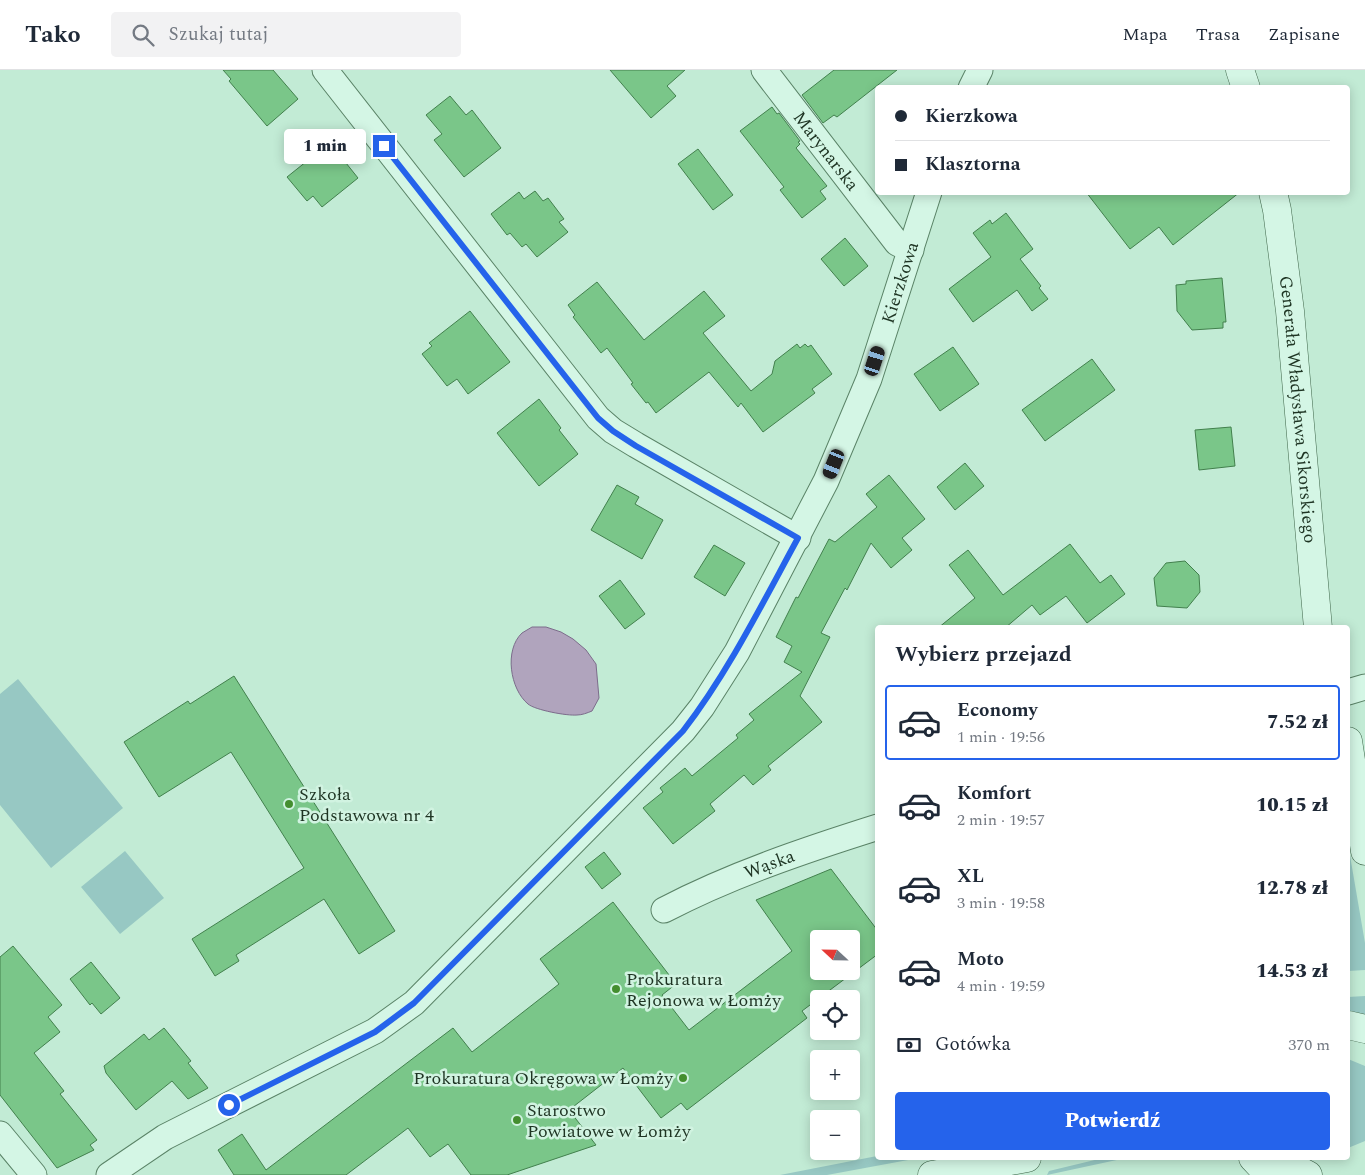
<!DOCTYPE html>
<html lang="pl">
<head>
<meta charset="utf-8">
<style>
  :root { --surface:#fff; --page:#f2f2f3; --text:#1f2937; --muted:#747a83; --line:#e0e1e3; --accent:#2563eb }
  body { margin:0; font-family:Spectral,serif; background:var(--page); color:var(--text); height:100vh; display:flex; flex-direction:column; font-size:19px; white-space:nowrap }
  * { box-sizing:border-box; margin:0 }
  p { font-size:16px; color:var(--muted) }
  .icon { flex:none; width:28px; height:28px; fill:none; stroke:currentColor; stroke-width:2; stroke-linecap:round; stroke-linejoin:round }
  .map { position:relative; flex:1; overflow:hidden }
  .drawer { position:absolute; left:875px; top:555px; width:475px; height:535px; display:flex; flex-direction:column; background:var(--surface); border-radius:5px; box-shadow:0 2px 12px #0003 }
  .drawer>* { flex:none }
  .banner { position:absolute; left:875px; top:15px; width:475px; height:110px; border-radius:5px; box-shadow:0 2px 12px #0003; display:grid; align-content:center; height:110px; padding:0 20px; background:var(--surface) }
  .needle { width:32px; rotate:292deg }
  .controls { position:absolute; left:810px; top:860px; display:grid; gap:10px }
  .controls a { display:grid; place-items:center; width:50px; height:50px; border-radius:5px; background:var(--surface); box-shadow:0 2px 12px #0003; font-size:25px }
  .end { position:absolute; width:22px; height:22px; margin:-11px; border:6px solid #2563eb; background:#fff; box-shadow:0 0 0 2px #fff }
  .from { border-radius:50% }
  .bubble { position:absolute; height:35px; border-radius:5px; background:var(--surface); box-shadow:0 2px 12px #0003; font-size:16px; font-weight:800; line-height:35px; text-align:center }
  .car { position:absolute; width:15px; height:30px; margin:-15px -8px; border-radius:6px; box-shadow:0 0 4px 1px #0007; background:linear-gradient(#222 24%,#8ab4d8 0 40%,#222 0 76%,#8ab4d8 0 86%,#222 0) }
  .banner b { display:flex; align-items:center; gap:18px; height:48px; font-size:19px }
  .banner b+b { border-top:1px solid var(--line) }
  .banner i { width:12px; height:12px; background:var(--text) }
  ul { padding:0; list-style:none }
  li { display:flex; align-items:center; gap:15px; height:75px; margin:0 10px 8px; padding:0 10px; border:2px solid transparent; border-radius:5px }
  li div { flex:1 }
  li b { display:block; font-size:19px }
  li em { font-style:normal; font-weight:800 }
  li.active { border-color:var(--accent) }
  li>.icon { width:45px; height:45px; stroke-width:1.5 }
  h2 { padding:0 20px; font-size:22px; line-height:60px }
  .pay { display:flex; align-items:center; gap:12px; height:55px; padding:0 20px; font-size:19px }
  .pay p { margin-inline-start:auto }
  .button { display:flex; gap:10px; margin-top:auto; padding:10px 20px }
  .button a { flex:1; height:58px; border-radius:5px; background:var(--accent); color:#fff; font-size:20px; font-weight:800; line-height:58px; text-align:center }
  header { display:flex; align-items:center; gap:30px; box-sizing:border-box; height:70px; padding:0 25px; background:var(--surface); border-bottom:1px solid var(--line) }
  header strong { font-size:24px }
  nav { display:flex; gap:28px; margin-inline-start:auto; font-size:18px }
  .search { width:350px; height:45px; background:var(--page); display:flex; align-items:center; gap:12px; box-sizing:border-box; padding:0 18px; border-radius:5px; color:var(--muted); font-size:19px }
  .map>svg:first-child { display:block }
  .green { fill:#97c8c3 }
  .water { fill:#b0a4bd; stroke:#7c6c8b }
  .building { fill:#7ac689; stroke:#42804d; fill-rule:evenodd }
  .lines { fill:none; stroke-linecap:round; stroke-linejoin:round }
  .street-casing { stroke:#5a8367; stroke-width:27 }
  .secondary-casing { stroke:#3e6549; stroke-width:29 }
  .street { stroke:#d4f6e5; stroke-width:25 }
  .secondary { stroke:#d4f6e5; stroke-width:28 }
  .route { stroke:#2563eb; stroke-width:6 }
  .poi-dot { fill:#448e2f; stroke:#d1f3e1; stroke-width:2 }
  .labels { text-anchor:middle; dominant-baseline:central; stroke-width:5; stroke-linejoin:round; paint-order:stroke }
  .street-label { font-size:18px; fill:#1e3423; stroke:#d1f3e1 }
  .poi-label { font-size:18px; fill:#1e3423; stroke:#d1f3e1; text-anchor:start }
</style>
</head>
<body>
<header>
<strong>Tako</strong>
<div class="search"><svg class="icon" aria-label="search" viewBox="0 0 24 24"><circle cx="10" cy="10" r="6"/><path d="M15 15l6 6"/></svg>Szukaj tutaj</div>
<nav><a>Mapa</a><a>Trasa</a><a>Zapisane</a></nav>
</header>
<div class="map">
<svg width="1365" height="1105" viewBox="0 0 1365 1105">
  <rect width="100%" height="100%" fill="#c2ebd5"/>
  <path class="green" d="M18,609l105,129 -72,60 -51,-63v-111z
    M1348,774l17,99v27l-17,1z
    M125,781l39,47 -44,36 -39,-47z
    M1365,926v27l-17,-3v-23z
    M1348,989l17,7v75l-17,7z
    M877,1086l42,2 -92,17h-47z
    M1103,1088h23l-79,17 2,-4z"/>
  <path class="water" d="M532,557h14l15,5 12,7 13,11 10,14 3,34 -7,13c-5,2 -10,4 -15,4 -10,1 -42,-5 -49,-11 -18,-15 -24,-54 -6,-71 3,-2 7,-4 10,-6z"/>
  <path class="building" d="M223,0h50l25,29 -31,27 -38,-45 2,-2z
    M610,0h75l-18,16 9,10 -25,22z
    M834,0h63l-60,47 -3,-2 -11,8 -21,-28z
    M450,26l16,19 6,-5 29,38 -37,29 -30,-37 8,-6 -16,-19z
    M772,37l5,7 2,-1 21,28 -2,1 2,2 -4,4 31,38 -7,5 6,8 -24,19 -22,-28 4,-3 -44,-56z
    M328,64l18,22 -4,2 16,20 -36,29 -9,-11 -6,5 -20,-24 25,-20 -5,-6z
    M698,79l35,46 -20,15 -35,-46z
    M535,121l8,10 5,-3 16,21 -5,3 9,10 -31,25 -11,-13 -4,3 -12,-14 -3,2 -16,-21 28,-22 5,7z
    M1086,122h154l-67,53 -14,-18 -29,22z
    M1006,143l27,36 -13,10 21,27 -2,2 9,11 -16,12 -15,-21 -44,32 -24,-33 42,-32 -18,-24 17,-13 2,4z
    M845,168l23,28 -24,20 -23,-27z
    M1222,208l4,44h-3v6l-31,2 -15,-19 -1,-26 10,-1v-3z
    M597,212l47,58 60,-49 21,25 -22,17 48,58 21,-17 3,-13 22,-17 3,4 5,-4 3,3 3,-2 21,29 -20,15 3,4 -52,39 -22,-29 -3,4 -29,-35 -53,41 -8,-11 -2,1 -15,-19 2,-1 -26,-35 -6,5 -28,-36 2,-2 -7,-10z
    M470,241l40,51 -42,32 -11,-15 -10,7 -25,-32 10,-8 -3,-3z
    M953,277l26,37 -39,27 -26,-37z
    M1092,289l23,31 -70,51 -23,-31z
    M539,329l22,29 -2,2 19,24 -39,32 -42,-53z
    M1231,357l4,39 -36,4 -4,-40z
    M965,393l19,23 -29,24 -18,-23z
    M889,405l36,44 -23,19 10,12 -21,18 -20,-25 -24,47 -2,-2 -24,45 9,4 -30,59 22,26 -54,44 3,4 -18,15 -9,-10 -34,29 5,7 -42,33 -30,-36 20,-16 -3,-4 25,-20 7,8 46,-38 -2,-3 18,-15 -5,-6 53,-42 -18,-10 8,-16 -16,-9 20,-40 2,1 31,-59 6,3 42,-35 -11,-13z
    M617,415l22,12 -4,7 28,16 -21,39 -51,-29z
    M1070,474l30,39 11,-8 14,19 -38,29 -21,-27 -26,19 -8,-10 -27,23h-67l37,-30 -26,-33 19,-15 35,45z
    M714,475l31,18 -20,33 -31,-19z
    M1185,491l14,14 1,17 -13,16 -30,-2 -3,-28 12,-15z
    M620,510l25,34 -20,15 -26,-33z
    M234,606l161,255 -36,23 -35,-55 -88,56 3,6 -24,15 -23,-37 112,-71 -73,-116 -72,45 -35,-55 64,-41 2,3z
    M604,782l17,22 -19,15 -17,-22z
    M831,799l47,62v23l-76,57 5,7 -120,92 -6,-7 -20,15 -38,-50 -54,42 27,35 -89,30h-36l-23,-31 -18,13 -22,-29 -62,47h-112l-16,-25 24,-16 24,36 187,-142 19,24 87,-68 -19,-25 73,-57 63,82 -14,11 27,35 103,-79 -36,-51zM819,869h32v32h-32z
    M13,876l49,59 -14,12 12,15 -26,21 30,38 -4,3 37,46 -7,5 4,5 -37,18 -57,-73v-138z
    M91,892l29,36 -19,16 -9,-11 -2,2 -20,-26z
    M164,958l27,33 -3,2 20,25 -20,11 -16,-18 -36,29 -30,-37 -2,-7 40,-32 5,6z"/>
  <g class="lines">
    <defs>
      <g id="street">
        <path d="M325,0l273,348 15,13 23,14 162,93"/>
        <path id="s1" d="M764,0l133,173 14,7"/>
        <path d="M971,18l9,-18"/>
        <path d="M1348,622l17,-5"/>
        <path id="s2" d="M664,840c67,-35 141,-60 214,-83"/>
        <path d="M0,1064l34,41"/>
        <path id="s3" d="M109,1105l56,-38 210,-106 39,-28 269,-272 19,-24 35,-55 89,-171 43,-102 60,-187"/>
      </g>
      <g id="secondary">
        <path d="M1240,0l6,18"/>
        <path id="s4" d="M1273,122l4,18 13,101 28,317"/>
        <path d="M1348,671l17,110"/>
        <path d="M1348,955l17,4"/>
        <path d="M1253,1088l16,17"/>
        <path d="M1283,1088l10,9 15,8"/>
        <path d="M932,1105l95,-17"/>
      </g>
    </defs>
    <use href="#street" class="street-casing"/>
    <use href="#secondary" class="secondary-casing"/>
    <use href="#street" class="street"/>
    <use href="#secondary" class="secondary"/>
  </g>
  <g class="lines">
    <path class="route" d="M229,1035l146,-73 39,-29 269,-272c46,-60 79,-127 115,-193l-162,-92 -23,-15 -15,-13 -214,-272"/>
  </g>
  <g class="poi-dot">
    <circle cx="289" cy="734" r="5"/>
    <circle cx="616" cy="919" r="5"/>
    <circle cx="683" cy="1008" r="5"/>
    <circle cx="517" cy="1050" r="5"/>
  </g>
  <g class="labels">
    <g class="street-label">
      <text stroke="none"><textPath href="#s1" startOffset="102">Marynarska</textPath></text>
      <text stroke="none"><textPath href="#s3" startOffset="1234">Kierzkowa</textPath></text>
      <text stroke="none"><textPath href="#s4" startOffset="219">Generała Władysława Sikorskiego</textPath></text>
      <text stroke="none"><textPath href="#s2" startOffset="115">Wąska</textPath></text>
    </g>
    <g class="poi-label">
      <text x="299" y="724">Szkoła<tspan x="299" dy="21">Podstawowa nr 4</tspan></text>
      <text x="626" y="909">Prokuratura<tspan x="626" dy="21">Rejonowa w Łomży</tspan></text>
      <text x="673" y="1008" text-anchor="end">Prokuratura Okręgowa w Łomży</text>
      <text x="527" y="1040">Starostwo<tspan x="527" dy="21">Powiatowe w Łomży</tspan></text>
    </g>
  </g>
</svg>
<div class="controls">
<a><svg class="needle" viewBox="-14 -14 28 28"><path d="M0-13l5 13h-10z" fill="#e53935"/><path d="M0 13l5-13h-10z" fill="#747a83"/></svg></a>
<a><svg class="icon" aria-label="locate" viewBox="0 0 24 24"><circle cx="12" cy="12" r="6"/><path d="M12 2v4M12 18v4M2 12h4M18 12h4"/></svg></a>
<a>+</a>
<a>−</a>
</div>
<i class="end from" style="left:229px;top:1035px"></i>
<i class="end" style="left:384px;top:76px"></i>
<div class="bubble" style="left:284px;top:59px;width:82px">1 min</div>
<i class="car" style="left:875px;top:291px;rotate:18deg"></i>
<i class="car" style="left:834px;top:394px;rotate:202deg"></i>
<div class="banner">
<b><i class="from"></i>Kierzkowa</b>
<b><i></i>Klasztorna</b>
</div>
<section class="drawer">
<h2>Wybierz przejazd</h2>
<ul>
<li class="active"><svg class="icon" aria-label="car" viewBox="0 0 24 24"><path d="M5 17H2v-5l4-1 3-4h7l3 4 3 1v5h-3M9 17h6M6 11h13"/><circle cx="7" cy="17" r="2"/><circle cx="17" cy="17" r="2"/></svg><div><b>Economy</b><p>1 min · 19:56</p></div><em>7.52 zł</em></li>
<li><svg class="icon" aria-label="car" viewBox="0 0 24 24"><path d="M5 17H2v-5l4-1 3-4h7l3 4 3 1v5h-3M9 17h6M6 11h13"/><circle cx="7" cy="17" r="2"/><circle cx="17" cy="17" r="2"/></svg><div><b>Komfort</b><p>2 min · 19:57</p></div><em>10.15 zł</em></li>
<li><svg class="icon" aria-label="car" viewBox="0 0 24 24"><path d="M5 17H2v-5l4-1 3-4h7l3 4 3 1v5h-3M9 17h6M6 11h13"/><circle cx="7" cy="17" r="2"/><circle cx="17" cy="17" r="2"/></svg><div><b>XL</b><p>3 min · 19:58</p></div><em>12.78 zł</em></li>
<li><svg class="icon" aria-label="car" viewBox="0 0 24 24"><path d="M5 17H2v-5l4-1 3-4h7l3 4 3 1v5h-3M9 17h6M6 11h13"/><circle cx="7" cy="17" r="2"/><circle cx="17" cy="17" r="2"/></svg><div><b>Moto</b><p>4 min · 19:59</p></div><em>14.53 zł</em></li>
</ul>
<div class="pay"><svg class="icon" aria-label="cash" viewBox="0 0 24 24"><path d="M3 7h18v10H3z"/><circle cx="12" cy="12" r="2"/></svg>Gotówka<p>370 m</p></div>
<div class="button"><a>Potwierdź</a></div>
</section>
</div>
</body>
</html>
